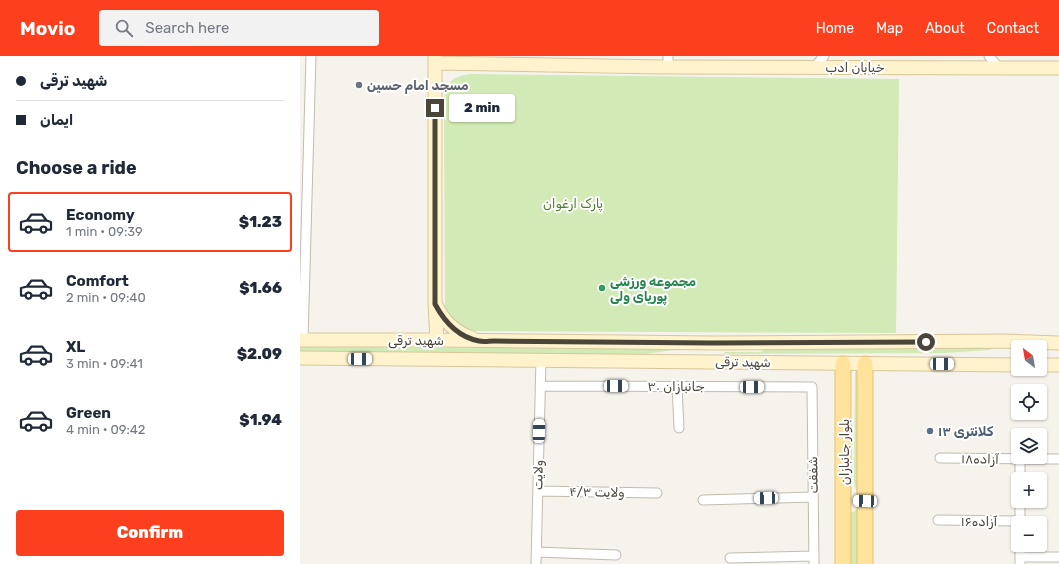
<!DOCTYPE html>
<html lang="en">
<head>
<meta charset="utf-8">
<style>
  :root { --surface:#fff; --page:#f2f2f3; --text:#1f2937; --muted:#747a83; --line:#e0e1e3; --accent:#fc3f1d }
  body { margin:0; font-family:Rubik,Cairo,sans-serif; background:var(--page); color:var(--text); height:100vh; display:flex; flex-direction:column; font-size:15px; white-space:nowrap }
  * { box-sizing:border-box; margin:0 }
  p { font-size:13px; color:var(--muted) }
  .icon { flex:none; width:22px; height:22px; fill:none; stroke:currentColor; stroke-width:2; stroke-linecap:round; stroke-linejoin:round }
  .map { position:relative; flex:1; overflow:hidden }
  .sheet { display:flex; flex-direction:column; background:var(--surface); width:300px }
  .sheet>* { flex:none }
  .guide { display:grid; align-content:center; height:88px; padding:0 16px; background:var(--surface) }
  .needle { width:26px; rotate:329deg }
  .controls { position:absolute; left:711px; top:284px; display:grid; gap:8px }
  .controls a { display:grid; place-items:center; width:36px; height:36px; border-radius:4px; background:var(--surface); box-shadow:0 1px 3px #0004; font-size:20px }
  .end { position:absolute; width:18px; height:18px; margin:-9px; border:5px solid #4b4439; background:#fff; box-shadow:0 0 0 2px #fff }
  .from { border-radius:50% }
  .bubble { position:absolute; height:28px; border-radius:4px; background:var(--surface); box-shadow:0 1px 3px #0004; font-size:13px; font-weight:800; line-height:28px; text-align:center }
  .car { position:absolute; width:12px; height:24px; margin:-12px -6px; border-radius:5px; box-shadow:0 0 3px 1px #0007; background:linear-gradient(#fff 24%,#345 0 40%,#fff 0 76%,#345 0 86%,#fff 0) }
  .guide b { display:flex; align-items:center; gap:14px; height:38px; font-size:15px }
  .guide b+b { border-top:1px solid var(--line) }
  .guide i { width:10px; height:10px; background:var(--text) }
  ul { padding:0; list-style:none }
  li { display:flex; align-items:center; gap:12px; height:60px; margin:0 8px 6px; padding:0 8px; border:2px solid transparent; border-radius:4px }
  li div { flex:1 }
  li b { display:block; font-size:15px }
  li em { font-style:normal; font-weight:800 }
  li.selected { border-color:var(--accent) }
  li>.icon { width:36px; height:36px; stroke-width:1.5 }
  h2 { padding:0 16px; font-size:18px; line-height:48px }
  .button { display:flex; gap:8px; margin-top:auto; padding:8px 16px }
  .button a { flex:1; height:46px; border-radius:4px; background:var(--accent); color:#fff; font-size:16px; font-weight:800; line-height:46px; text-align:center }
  header { display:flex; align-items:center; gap:24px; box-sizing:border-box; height:56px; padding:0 20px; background:var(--accent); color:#fff }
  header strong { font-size:19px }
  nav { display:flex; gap:22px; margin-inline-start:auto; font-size:14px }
  .search { width:280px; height:36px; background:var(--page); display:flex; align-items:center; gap:10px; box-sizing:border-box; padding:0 14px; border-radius:4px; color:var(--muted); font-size:15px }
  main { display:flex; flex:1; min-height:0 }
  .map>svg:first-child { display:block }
  .green { fill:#d2eab5 }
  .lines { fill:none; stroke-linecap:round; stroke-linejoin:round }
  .street-casing { stroke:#c2bbae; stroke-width:11 }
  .secondary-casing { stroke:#d6c79b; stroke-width:15 }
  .primary-casing { stroke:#e6c16a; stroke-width:17 }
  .street { stroke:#fff; stroke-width:9 }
  .secondary { stroke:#fff3cd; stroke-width:13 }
  .primary { stroke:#ffe39c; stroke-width:15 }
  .route { stroke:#4b4439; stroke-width:5 }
  .worship-dot { fill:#6b7280; stroke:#fff; stroke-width:1.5 }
  .leisure-dot { fill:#2e9e5b; stroke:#fff; stroke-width:1.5 }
  .service-dot { fill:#5c6f8a; stroke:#fff; stroke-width:1.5 }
  .labels { text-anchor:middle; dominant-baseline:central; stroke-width:4; stroke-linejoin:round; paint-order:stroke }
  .street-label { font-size:13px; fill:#4b4439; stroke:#fff }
  .worship-label { font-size:13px; font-weight:bold; fill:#5b616d; stroke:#fff; text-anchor:start }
  .park-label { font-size:13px; fill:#4a7f2a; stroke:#fff }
  .leisure-label { font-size:13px; font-weight:bold; fill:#27864d; stroke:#fff; text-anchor:start }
  .service-label { font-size:13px; font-weight:bold; fill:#4e5e75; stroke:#fff; text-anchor:start }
</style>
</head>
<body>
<header>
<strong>Movio</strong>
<div class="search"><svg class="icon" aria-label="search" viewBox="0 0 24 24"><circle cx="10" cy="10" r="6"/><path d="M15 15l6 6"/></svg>Search here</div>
<nav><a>Home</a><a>Map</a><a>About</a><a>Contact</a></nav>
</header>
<main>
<section class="sheet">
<div class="guide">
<b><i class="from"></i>شهید ترقی</b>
<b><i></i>ایمان</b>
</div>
<h2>Choose a ride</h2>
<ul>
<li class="selected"><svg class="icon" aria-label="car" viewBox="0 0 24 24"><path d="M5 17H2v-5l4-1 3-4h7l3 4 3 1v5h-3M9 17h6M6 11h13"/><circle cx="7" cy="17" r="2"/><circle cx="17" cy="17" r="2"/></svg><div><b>Economy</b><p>1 min · 09:39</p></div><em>$1.23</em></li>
<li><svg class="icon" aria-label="car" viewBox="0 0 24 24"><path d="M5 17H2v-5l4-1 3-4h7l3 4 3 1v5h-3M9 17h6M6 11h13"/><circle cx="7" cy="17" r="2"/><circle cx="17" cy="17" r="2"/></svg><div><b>Comfort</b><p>2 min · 09:40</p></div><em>$1.66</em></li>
<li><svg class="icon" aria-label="car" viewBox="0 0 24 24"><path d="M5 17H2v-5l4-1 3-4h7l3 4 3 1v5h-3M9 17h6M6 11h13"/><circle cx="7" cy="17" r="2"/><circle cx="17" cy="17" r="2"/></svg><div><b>XL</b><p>3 min · 09:41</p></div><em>$2.09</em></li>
<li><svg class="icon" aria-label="car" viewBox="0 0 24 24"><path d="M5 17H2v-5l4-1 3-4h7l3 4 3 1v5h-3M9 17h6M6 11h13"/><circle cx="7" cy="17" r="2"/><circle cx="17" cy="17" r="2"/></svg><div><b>Green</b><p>4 min · 09:42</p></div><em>$1.94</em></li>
</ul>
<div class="button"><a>Confirm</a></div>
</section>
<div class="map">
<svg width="759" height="508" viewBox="0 0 759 508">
  <rect width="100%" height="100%" fill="#f6f3ec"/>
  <path class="green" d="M170,18l429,5 -3,254 -433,-2 -9,-6 -9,-16 -1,-211c4,-18 9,-21 26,-24z
    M0,291l399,2h2l-28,1 -28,4h-345z
    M469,292h223l-2,2 -46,3 -213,1h-6l-1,-2h36z
    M557,313h2v121h-3l-1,-3 -1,-5 1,-109z
    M556,454l2,2 2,52h-9v-51z"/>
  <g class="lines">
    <defs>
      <path id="street" d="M689,0l9,11
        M368,11v-11
        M515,11l9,-11
        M3,284l8,-284
        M240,330l272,1 2,177
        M377,330l2,42
        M640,402l119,1
        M720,423v-19
        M238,435l119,2
        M403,444l110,-3
        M638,464l82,1
        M720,467v-22
        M237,496l79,3
        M720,501h39
        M430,502l84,-2
        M236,508l5,-204
        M720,508v-19"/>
      <path id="secondary" d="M135,0v248l2,36
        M135,7l225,4 399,1
        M136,249c7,16 19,27 36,33
        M0,284h137l275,3 290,-2 57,2
        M0,302l718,7
        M740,309h19"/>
      <path id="primary" d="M543,508v-200
        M565,508v-200"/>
    </defs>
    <use href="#street" class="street-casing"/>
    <use href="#secondary" class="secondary-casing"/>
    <use href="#primary" class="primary-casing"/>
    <use href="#street" class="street"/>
    <use href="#secondary" class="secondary"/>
    <use href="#primary" class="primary"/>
  </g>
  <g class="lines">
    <path class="route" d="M135,52v196c9,17 23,33 44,37 5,1 10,0 15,0l218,2 214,-1"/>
  </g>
  <circle class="worship-dot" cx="59" cy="29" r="4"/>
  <circle class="leisure-dot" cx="302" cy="232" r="4"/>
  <circle class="service-dot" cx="630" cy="375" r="4"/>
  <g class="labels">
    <g class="street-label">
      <text x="555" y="11">خیابان ادب</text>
      <text x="116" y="284">شهید ترقی</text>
      <text transform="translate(443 306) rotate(1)">شهید ترقی</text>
      <text x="376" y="330">جانبازان ۳۰</text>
      <text transform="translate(544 396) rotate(-90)">بلوار جانبازان</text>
      <text transform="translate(680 403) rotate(1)">آزاده۱۸</text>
      <text transform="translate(238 419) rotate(-89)">ولایت</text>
      <text transform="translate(513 419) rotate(-91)">شفقت</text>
      <text transform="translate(297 436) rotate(1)">ولایت ۴/۳</text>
      <text x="679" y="465">آزاده۱۶</text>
    </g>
    <g class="worship-label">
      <text x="67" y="29">مسجد امام حسین</text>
    </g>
    <g class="park-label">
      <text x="273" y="147">پارک ارغوان</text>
    </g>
    <g class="leisure-label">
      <text x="310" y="225">مجموعه ورزشی<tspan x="310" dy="15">پوریای ولی</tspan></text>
    </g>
    <g class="service-label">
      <text x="638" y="375">کلانتری ۱۳</text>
    </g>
  </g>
</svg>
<div class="controls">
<a><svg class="needle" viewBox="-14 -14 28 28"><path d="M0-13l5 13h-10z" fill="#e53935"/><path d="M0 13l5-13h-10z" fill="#747a83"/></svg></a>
<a><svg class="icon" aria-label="locate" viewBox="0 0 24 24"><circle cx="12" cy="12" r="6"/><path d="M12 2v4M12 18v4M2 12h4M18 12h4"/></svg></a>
<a><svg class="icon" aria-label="layers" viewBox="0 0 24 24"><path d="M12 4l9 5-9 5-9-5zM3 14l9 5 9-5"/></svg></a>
<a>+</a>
<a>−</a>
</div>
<i class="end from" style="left:626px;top:286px"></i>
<i class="end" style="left:135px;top:52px"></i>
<div class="bubble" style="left:149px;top:38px;width:66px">2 min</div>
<i class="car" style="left:60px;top:303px;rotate:90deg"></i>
<i class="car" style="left:642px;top:308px;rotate:90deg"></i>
<i class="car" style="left:316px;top:330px;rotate:90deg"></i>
<i class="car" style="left:452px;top:331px;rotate:90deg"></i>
<i class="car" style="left:239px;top:375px;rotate:1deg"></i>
<i class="car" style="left:466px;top:442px;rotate:268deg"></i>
<i class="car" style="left:565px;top:445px;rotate:272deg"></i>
</div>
</main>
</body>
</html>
